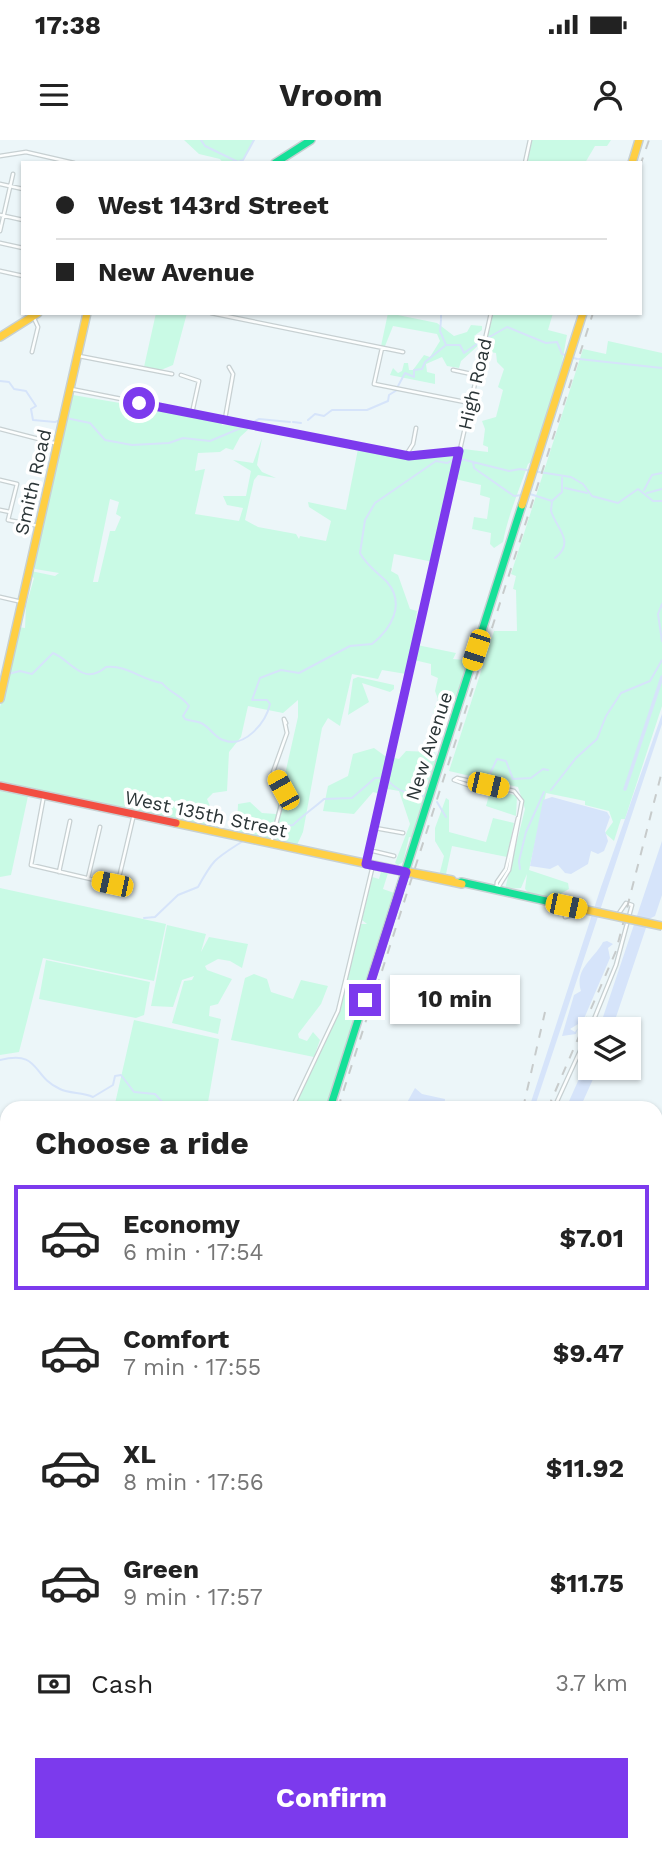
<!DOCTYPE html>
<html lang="en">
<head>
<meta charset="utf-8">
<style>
  :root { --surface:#fff; --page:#f6f6f6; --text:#222; --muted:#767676; --line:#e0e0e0; --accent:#7c3aed }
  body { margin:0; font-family:"Work Sans",sans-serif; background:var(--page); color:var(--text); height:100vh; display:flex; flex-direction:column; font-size:26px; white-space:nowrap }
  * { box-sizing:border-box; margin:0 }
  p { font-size:23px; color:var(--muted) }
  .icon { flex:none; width:38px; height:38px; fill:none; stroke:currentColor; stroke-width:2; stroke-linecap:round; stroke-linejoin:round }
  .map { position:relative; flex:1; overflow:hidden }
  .details { position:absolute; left:0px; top:961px; width:663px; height:751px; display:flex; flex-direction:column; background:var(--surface); border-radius:21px 21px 0 0; box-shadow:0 2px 5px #0004 }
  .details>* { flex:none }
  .hud { position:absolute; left:21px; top:21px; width:621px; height:154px; border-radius:0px; box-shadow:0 2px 5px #0004; display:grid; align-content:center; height:154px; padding:0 35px; background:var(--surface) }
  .buttons { position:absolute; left:578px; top:877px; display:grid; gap:14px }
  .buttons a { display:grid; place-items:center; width:63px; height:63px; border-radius:0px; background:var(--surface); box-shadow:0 2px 5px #0004; font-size:35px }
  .end { position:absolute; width:32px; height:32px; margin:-16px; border:9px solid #7c3aed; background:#fff; box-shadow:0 0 0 4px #fff }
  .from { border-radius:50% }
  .bubble { position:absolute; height:49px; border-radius:0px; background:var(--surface); box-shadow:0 2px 5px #0004; font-size:23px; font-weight:700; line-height:49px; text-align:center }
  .car { position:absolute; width:21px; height:42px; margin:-21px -10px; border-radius:9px; box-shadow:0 0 5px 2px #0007; background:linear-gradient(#f5c518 24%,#345 0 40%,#f5c518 0 76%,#345 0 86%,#f5c518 0) }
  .hud b { display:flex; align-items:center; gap:24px; height:66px; font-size:26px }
  .hud b+b { border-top:2px solid var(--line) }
  .hud i { width:18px; height:18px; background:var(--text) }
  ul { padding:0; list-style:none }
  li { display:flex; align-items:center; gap:21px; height:105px; margin:0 14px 10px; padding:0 21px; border:4px solid transparent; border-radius:0px }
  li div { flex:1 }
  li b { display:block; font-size:26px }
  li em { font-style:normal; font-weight:700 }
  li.current { border-color:var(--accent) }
  li>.icon { width:63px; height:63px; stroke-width:1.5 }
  h2 { padding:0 35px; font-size:32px; line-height:84px }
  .pay { display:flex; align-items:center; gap:18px; height:77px; padding:0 35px; font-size:26px }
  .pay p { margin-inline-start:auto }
  .button { display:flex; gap:14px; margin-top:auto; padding:14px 35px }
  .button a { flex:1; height:80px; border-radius:0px; background:var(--accent); color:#fff; font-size:28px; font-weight:700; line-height:80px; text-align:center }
  .status { display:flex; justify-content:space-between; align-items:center; height:49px; padding:0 35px; background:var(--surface); direction:ltr }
  .status svg { height:19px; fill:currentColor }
  header { display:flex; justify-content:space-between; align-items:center; height:91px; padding:0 35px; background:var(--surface); font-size:32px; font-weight:700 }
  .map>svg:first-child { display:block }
  .green { fill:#c9fae5; fill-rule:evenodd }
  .water { fill:#d6e4fa }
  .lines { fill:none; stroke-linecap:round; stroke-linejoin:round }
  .stream { stroke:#d6e4fa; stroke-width:2 }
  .canal { stroke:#d6e4fa; stroke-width:3.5 }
  .street-casing { stroke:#c7d0d2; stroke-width:5 }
  .fast-casing { stroke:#c7d0d2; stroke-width:10 }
  .slow-casing { stroke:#c7d0d2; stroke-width:10 }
  .jam-casing { stroke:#c7d0d2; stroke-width:10 }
  .street { stroke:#fcfefe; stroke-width:2.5 }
  .fast { stroke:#16e098; stroke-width:7 }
  .slow { stroke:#ffcf43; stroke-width:7 }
  .jam { stroke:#f24e42; stroke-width:7 }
  .rail { stroke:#c7cbcb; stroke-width:2; stroke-dasharray:9 9; stroke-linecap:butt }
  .slow-bridge-casing { stroke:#c7d0d2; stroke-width:10; stroke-linecap:butt }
  .slow-bridge { stroke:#ffcf43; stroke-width:7 }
  .route { stroke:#7c3aed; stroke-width:9 }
  .labels { text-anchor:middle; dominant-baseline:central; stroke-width:7; stroke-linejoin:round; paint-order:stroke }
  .street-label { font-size:19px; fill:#2b3537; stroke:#fff }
</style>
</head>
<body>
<div class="status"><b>17:38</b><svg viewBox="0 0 49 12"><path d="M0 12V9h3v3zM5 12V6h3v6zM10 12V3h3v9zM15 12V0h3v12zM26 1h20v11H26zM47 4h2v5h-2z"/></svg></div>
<header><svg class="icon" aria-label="menu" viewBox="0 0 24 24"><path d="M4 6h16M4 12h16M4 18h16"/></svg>Vroom<svg class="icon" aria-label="person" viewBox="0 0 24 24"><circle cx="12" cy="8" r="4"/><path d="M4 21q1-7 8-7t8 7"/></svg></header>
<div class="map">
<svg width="662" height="1711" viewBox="0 0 662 1711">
  <rect width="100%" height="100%" fill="#ecf6f9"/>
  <path class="green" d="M184,0h70l-11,20 -20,3 -3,-4 -21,-5z
    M531,0h80l-4,6h-12l-10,17h-60z
    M156,173h31l-14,52 -12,5 -17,-3z
    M388,173l49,10 17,13 13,-4 4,-7 11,1v4l-8,6 6,8 -19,17 -2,7 -12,-2 -5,-9 -16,7 1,8 8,2v10l-45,-9 3,-7 5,5 4,-2 2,-8h4l1,7h4l11,-15 6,2 10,-16 -3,-7 -44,-8 -8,20h-4z
    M491,173h62l-5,17 19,5 -5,28 -28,97 -6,4c-9,27 -20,51 -25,78l-9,6 -4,-4 1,-11 -19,-4 2,-12 13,2 3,-21 -10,-3 1,-10 -26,-6 8,-30 25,3v-5l-5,-2 2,-16 -3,-8 14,-4 7,-27 -5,-3 6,-18 -7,-7 -1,-9 -12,-2 8,-33z
    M608,201l54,12v353l-37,113h-4l-7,22 -9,-8 8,-11 -4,-11 -24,-6v-4l-39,-8 -17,77 39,13 1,6 -16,9 -23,-4 -5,-5 2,-15 -6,14 -16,1 20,-80 -7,-22 -69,-16 45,-140h23l-1,-41 -3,-1 3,-13 -5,-2 72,-225 23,5z
    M73,255l147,25 2,5 30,1 -12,11 -7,13 -7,-2 -6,4 -22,1 -3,18 10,-2 -10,45 44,7 4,-13 -16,-3 -4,-9h23l5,-25 -18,-11 20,3 9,-25 -5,27 5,7 14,6 -18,-3 -4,5 -9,40 13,7 38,7 3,5 1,-3 26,5 5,-20 -22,-14 -1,-5 38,8 12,-61 53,9 45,-5 -23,109 -39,-8 -3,17 7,4 12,34 7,2 -8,59 -3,4 -24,-4 -4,9 -26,-5 -12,52 -12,-8 -6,10 -19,104 -6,13 -57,-12 -3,-5 1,-24 12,-2 12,11 14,1 22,-97v-17l-15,13 -35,-7 -7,31 -12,15 -2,39 -14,2 -6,6 3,7 11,10 -3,16 -218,-49v-76l18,-80 7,1 1,-22 8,-28 -4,-3 1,-4 24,5 4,-3 -24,-4 -1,-5zM110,359l9,3 -3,12 5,3 -6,14h-5l-12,51h-5z
    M417,505l39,8 -3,6 12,1 4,6 -9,30 -12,2 -7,8 3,9 -7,21 -9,-2 7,-15 -2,-7 5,-13 -3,-8 3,-13 -7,-3v-11l-17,-4z
    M358,537l36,8v4l-4,3 -28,-9 7,19 -21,13 5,-36z
    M374,608l11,8 14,3 7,-8 28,1 6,8 -26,78 -5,-1 -6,25 -5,3 -3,-2 15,-39 -11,-33 -17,-3 -2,6 -7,-2 -19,22 -31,-3 5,-25 20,-10 5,-22z
    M491,648l26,8 -1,20 -30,-10z
    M0,650l28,6 -17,79 -11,2z
    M446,658l3,2v32l37,10 7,-24 21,5 -7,34 -55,-11 -6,28 -7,2 5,-20 -9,-15v-13z
    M381,732l7,1 -5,16 14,5 -69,214h-34l46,-103 21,-81h6l-5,-4 10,-43 7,2z
    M0,748l166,36 -12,57 -111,-23 -24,94 -19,3z
    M167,785l39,9 -5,18 8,-15 39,7 -6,24 -12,-7 -12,-2 -13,7 2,4 25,9 -14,25 -8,2 -1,10 12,3 -3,15 -46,-11 12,-42 8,-1 2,-4 -12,4 -9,27 -22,-1z
    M46,820l104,22 -6,33 -8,3 -97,-19z
    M254,834l13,5 4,13 22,7 8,-19 27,6 -7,18 -23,30 1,4 8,3 6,-9 7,8 -6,17 -83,-17 14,-62z
    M134,880l85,19 -12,69h-93z
    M0,1060l7,1v137l-7,2z
    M7,1530v140l-7,-1v-133z"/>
  <path class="water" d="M662,574v10l-126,379 -6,2 71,-218z
    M552,657l55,15 3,5 -5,14 3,10 -4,10 -6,3 -7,-3 -3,13 -17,10 -6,-1 -7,-8 -8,4 -20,-3 13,-66z
    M662,701v54l-7,21 -6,3 -37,110h-13z
    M607,801l6,3 -5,4 2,10 -27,63 -13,8 5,3 3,-4 -2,6 -14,2 12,-41 7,-4c-7,-22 13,-32 22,-49z
    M590,914v14h8l-18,40h-14z
    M415,948l7,6 23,5 -1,9h-40z"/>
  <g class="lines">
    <path class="stream" d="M201,0l4,6 33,16 5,-2 11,-20
      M441,173v5
      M441,180l-1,11 6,14
      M486,199l21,-12 39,16 11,-1 5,12 15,5
      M579,219l83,9
      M0,241l9,1 5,7 12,2 10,15 -5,3 2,11 22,2 8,-3
      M397,248l8,-15 9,4v-7l8,-1 3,-7 21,-17h14l4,8 17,-12
      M66,278l24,5 15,17 27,5 37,-2 14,-5 27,3 38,-16
      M308,280l7,-6 9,2 8,-6h35l21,-9 1,-6 8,-5
      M293,282l8,1
      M251,283l8,-4 31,3
      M473,322l1,6 40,28 16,-2 22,7
      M565,348l22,5
      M644,350l8,-15 10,-2
      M647,353l15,-4
      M555,418c21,-16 1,-30 -4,-47l1,-10 10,-9v-14
      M662,464l-4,10 4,27
      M8,534l12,-3 12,3 21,-21c18,7 30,34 53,14 22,-2 35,13 56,16 8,10 19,12 27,23l-6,10 2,3c5,2 12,2 16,4 9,4 13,14 22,17 22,9 43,-18 47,-36l-3,-4h-15l8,-22 21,-8 18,3 51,-27 22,-2c19,-15 34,-40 15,-62 -9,-9 -21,-17 -27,-29l5,-33 10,-17 61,-42 11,2 10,-5 52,13 11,-2 51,8 12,7 9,12 26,7 20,-14 15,12h9
      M387,639c10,13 23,16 40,17
      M487,640l10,-21 9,2 7,18 18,-1 12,-9 5,1
      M551,650l25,-32 21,-19 9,-23 15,-23 29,-12 12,-21
      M437,662l9,15
      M277,687l16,-2c10,-10 21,-17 31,-26l28,-1 23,-20h9
      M246,695l3,-10 9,-5 16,6
      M519,721l7,-29 18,-40
      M519,722l1,7
      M144,778l11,-1 23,-22 20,-8c16,-29 17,-28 45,-46
      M0,920c41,-10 31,16 60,29 10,5 22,3 33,8l20,-12 2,-9 6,-1 13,17 21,2 10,11 9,3
      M179,968h3"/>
    <path class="canal" d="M625,649l37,-112"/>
    <defs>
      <path id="street" d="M0,16l26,-4 48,11
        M525,23l5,-23
        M0,44l23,5
        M0,75l23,5
        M0,91l13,-57
        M0,103l23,5
        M0,131l23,5
        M211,173l192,39
        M382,208l-8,36 96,19
        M32,212l6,-25 -5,-11
        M79,216l93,18
        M453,230l23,5
        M181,235l18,6 -7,32
        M71,249l338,67 50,-5
        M225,279l8,-45 -4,-7
        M0,289l58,15
        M406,315l7,-11 3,-16
        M0,340l17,4 -9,36 31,6
        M0,370l10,2
        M0,457l22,5
        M470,641l-2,4 -14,-5 3,-2 57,13 8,10 -13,69 -13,21
        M44,655l-13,70 81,19 6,-2 16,-68
        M375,688l28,5
        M271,703l13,-49 -11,-22 14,-39 -3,-14 2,4
        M369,710l25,6
        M366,724l125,-551
        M59,732l11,-51
        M88,738l12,-51
        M496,751l1,-9 9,-13 12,-51
        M566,766l-1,11 22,-6
        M590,889l26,-64 16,-60 -6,-2 -9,13
        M292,968l46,-97 35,-146
        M554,968l36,-79
        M656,1519l6,-4
        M656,1669l6,1
        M0,1670l7,2
        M177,1704l33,7"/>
      <path id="fast" d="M275,23l36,-23
        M461,742l121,27
        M330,968l192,-603
        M0,1058l7,2
        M0,1234l7,-2
        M656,1466l6,-4
        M441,1704l7,7
        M322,1711l6,-7
        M562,1711l2,-7"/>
      <path id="slow" d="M632,23l7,-23
        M0,197l38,-24
        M522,365l61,-192
        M0,559l87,-386
        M176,683l286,61
        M409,732l43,8"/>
      <path id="jam" d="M0,646l176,37"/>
    </defs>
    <use href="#street" class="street-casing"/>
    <use href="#fast" class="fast-casing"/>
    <use href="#slow" class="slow-casing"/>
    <use href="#jam" class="jam-casing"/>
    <use href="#street" class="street"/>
    <use href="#fast" class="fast"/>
    <use href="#slow" class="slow"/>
    <use href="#jam" class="jam"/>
    <path class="rail" d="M640,26l9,-26
      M338,968l255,-795
      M523,968l22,-96
      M548,968l68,-157 46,-180
      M0,1246l7,-3
      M0,1316l7,-2"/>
    <defs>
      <path id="slow-bridge" d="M582,769l80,17"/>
    </defs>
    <use href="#slow-bridge" class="slow-bridge-casing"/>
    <use href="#slow-bridge" class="slow-bridge"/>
  </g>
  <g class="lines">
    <path class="route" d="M139,263l270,53 50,-5 -93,413 40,8 -41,128"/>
  </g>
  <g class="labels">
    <g class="street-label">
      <text transform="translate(475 244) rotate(-77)">High Road</text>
      <text transform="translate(33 342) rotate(-77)">Smith Road</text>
      <text transform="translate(429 606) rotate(-72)">New Avenue</text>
      <text transform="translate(206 674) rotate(12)">West 135th Street</text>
    </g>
  </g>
</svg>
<div class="buttons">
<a><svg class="icon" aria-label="layers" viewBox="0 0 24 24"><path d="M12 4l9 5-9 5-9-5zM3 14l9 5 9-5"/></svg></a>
</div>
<i class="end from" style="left:139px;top:263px"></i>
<i class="end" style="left:365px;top:860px"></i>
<div class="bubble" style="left:390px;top:835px;width:130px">10 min</div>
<i class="car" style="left:476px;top:510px;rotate:198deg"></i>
<i class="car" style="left:488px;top:645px;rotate:103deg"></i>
<i class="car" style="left:283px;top:650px;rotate:331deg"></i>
<i class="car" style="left:112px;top:744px;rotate:282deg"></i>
<i class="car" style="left:566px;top:766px;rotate:102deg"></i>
<div class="hud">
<b><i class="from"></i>West 143rd Street</b>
<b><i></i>New Avenue</b>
</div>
<section class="details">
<h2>Choose a ride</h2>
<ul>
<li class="current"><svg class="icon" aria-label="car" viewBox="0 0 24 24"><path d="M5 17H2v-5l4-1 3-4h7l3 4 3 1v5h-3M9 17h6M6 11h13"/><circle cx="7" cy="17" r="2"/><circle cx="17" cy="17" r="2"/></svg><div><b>Economy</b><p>6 min · 17:54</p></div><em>$7.01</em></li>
<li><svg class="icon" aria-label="car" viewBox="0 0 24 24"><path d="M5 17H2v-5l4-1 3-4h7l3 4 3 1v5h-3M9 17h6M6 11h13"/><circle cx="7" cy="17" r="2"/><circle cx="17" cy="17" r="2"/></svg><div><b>Comfort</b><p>7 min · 17:55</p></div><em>$9.47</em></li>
<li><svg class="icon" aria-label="car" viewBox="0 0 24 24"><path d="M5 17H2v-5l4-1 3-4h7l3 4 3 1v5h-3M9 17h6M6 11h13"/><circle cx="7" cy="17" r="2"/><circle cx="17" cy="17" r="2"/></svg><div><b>XL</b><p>8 min · 17:56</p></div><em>$11.92</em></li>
<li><svg class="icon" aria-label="car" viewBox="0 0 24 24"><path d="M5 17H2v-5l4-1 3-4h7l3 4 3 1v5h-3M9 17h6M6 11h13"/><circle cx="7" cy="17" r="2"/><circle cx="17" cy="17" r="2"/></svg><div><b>Green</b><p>9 min · 17:57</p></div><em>$11.75</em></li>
</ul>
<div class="pay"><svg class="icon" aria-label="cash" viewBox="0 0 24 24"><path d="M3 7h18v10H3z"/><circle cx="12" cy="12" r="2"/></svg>Cash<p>3.7 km</p></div>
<div class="button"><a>Confirm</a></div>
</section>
</div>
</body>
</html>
